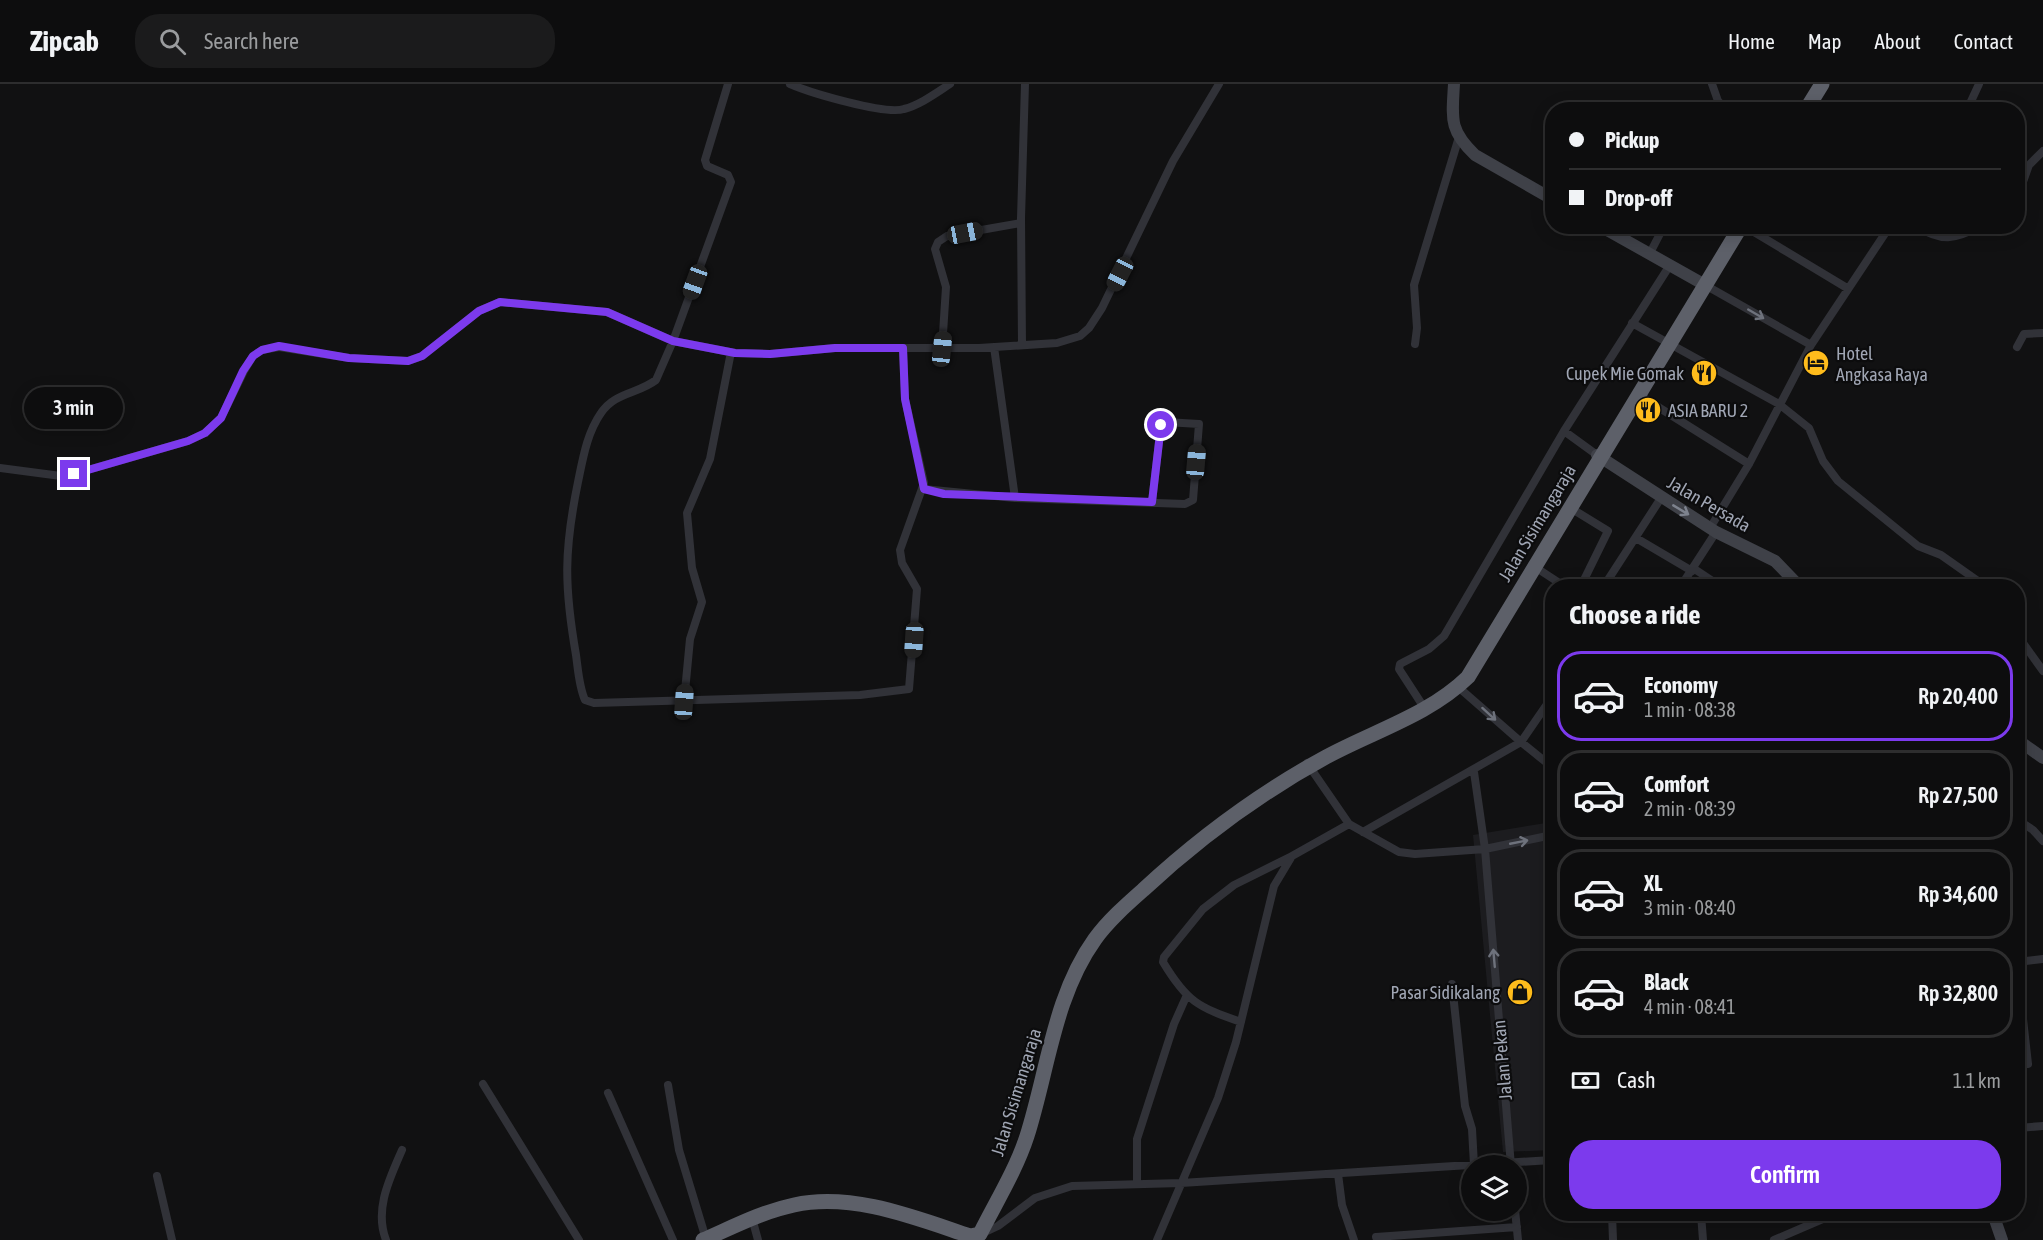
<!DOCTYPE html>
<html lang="en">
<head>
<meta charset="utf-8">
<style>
  :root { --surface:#0d0d0e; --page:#1b1b1c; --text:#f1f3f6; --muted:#9a9c9e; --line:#2d2d2e; --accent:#7c3aed }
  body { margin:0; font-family:"Asap Condensed",sans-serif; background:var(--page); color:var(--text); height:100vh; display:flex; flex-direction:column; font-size:22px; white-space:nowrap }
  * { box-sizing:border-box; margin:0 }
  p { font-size:20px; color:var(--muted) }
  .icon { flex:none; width:33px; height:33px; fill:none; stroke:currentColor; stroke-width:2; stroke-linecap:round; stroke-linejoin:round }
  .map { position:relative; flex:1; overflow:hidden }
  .panel { position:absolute; left:1545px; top:495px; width:480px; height:642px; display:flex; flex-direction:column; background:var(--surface); border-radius:24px; box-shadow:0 3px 15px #0003,0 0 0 2px var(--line) }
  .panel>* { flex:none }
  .guide { position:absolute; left:1545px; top:18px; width:480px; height:132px; border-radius:24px; box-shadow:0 3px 15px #0003,0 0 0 2px var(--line); display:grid; align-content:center; height:132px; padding:0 24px; background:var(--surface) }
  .fabs { position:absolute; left:1461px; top:1071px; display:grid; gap:12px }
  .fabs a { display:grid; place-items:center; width:66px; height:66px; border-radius:50%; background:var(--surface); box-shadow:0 3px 15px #0003,0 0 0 2px var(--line); font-size:30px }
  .end { position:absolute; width:27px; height:27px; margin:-14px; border:8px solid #7c3aed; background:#fff; box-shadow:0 0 0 3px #fff }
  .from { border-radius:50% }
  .bubble { position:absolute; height:42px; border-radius:21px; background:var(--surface); box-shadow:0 3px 15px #0003,0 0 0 2px var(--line); font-size:20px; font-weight:600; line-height:42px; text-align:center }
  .car { position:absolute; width:18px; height:36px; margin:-18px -9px; border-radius:8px; box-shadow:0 0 4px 2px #0007; background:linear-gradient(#222 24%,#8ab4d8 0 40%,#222 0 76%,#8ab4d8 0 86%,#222 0) }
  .guide b { display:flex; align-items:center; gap:21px; height:57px; font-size:22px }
  .guide b+b { border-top:2px solid var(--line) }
  .guide i { width:15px; height:15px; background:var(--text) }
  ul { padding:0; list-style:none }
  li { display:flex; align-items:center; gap:18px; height:90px; margin:0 12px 9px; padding:0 12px; border:3px solid var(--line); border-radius:24px }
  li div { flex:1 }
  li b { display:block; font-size:22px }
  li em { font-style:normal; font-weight:600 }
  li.active { border-color:var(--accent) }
  li>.icon { width:54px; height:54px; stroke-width:1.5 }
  h2 { padding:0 24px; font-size:27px; line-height:72px }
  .pay { display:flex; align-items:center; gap:15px; height:66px; padding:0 24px; font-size:22px }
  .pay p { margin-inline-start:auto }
  .cta { display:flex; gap:12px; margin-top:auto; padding:12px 24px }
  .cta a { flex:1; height:69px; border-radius:24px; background:var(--accent); color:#fff; font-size:24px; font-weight:600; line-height:69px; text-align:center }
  header { display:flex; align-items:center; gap:36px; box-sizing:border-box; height:84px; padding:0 30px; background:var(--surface); border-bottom:2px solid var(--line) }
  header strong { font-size:28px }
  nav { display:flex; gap:33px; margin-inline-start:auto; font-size:21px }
  .search { width:420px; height:54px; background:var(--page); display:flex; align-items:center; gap:15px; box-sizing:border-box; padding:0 21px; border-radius:24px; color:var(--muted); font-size:22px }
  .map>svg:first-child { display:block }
  .built { fill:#1c1c1f }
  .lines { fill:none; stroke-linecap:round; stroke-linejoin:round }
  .street { stroke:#313238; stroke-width:8 }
  .secondary { stroke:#3f4148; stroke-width:12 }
  .highway { stroke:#5d6069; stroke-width:15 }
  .oneway { stroke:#6e727c }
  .oneway2 { stroke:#7e838e }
  .route { stroke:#7c3aed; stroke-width:8 }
  .labels { text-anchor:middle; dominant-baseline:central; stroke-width:4.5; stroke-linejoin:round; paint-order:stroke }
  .poi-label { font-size:18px; fill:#a0a6b4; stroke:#0c0c0d; text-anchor:start }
  .street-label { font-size:18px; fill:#a0a6b4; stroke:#0c0c0d }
</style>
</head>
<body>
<header>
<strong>Zipcab</strong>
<div class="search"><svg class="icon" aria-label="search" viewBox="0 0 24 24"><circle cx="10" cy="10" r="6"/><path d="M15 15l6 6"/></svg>Search here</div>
<nav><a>Home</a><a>Map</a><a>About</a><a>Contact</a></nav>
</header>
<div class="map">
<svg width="2043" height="1156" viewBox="0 0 2043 1156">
  <rect width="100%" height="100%" fill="#111112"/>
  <path class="built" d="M1552,738v328l-49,2 -30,-317z"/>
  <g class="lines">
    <path class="street" d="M728,0l-23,76 2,6 21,9 3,7 -58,159 -17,39c-18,14 -41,12 -55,33 -14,20 -18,45 -23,69 -14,68 -14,104 -2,173 2,14 3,32 9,45l9,3 266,-8 49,-6 8,-100 -15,-26 -2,-13 24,-67 -19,-84 -2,-51
      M790,0c21,9 95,31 114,25 16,-4 32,-16 46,-25
      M1712,0l6,17 8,9
      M1967,26l12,-26
      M2018,112l11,-31 14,-14
      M1744,142l103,62
      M1916,142c26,16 38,14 65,0
      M1650,169l14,-27
      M1705,201l106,60
      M1632,239l147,81 30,24 14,33 15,20 80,65 23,9 44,31
      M1415,260l2,-16 -3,-43 45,-148
      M1022,261l-1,-127 4,-134
      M994,263l21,151
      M2017,263l7,-13 19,-1
      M942,265l4,-62 -11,-38 3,-7 9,-6 74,-13
      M1639,311l110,69
      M1564,347l33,24
      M0,384l61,8 13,-2 114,-33 17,-8 16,-15 23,-47 9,-15 9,-6 17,-3 70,11 59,3 14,-5 57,-45 21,-9 107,10 66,29 62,12 35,1 65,-6h144l78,-5 23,-7 9,-8 13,-20 71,-147 46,-77
      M923,405l92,9 170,6 8,-4 6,-76 -33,-2 -5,3 -9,77
      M1569,423l39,24 -27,55
      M1710,444l39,-64 62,-119 79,-119
      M1636,454l56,33
      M1532,481l32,21
      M1693,484l27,18
      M1604,502l57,-88
      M1681,502l35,-54
      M2018,552l25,35
      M1457,602l64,56 31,25
      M684,618l6,-63 12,-37 -10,-34 -5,-55 23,-54 21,-107
      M1425,625l-26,-40 1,-5 29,-15 15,-13 120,-205 106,-166
      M1307,679l42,61 50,28 16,2 70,-5 67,-14
      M1474,688l11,77 26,317
      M2018,736l15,10 10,11
      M1363,748l158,-90 31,-45
      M2018,878l25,-3
      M2018,890l10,90
      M1452,900l13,122 7,23 2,36
      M1241,938c-43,-15 -54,-20 -78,-60l1,-5 39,-48 31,-24 58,-29
      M483,1000l96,156
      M668,1001l11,65 27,89
      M608,1009l65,147
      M2018,1044l25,-2
      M1338,1090l4,31 12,35
      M157,1092l15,64
      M1137,1100v-45l37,-115 12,-27
      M1515,1126l3,30
      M1612,1130l1,26
      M1701,1130l2,26
      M752,1134l6,22
      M981,1150l17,-8 37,-28 37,-12 109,-3 371,-23
      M1376,1153l141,-10
      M386,1156c-12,-31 4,-62 16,-90
      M1157,1156l61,-142 18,-56 38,-156 18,-30 57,-32
      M1774,1156l58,-25"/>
    <path class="secondary" d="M1454,0c-2,35 -5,46 21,71l77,44
      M1600,142l105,59
      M1597,371l119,77 59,29 24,25
      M2018,656l25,18
      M1993,1130l9,26"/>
    <path class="highway" d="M1806,26l16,-26
      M703,1156c30,-13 58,-28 91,-35 58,-13 122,13 176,31l10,-2c16,-32 36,-64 47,-98 21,-66 27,-140 68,-197 13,-18 31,-34 48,-49 55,-51 117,-97 183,-133 48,-26 103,-42 142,-80l273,-451"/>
  </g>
  <defs><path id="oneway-shaft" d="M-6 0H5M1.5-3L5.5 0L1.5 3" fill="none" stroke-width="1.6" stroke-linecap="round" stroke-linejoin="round" transform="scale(1.5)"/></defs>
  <g class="oneway">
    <use href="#oneway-shaft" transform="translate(1756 230) rotate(30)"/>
    <use href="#oneway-shaft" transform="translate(1489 630) rotate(42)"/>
    <use href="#oneway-shaft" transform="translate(1519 758) rotate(-11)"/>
    <use href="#oneway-shaft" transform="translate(1494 874) rotate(-95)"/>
  </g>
  <use class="oneway2" href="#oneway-shaft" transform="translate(1681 426) rotate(31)"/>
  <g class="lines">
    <path class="route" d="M74,390l114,-33 17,-8 16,-15 22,-47 10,-15 9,-6 17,-4 70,12 59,3 14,-5 57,-45 21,-9 107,10 66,29 62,12 35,1 65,-6h68l2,51 19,90 20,5 208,8 9,-77"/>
  </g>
  <defs>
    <symbol id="hotel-disc" viewBox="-11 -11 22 22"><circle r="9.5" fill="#ffbc1c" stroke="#0c0c0d"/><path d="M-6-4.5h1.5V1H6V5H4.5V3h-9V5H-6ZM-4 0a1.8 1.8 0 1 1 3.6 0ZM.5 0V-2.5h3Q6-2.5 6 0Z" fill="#111"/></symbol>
    <symbol id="restaurant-disc" viewBox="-11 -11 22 22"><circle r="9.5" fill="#ffbc1c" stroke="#0c0c0d"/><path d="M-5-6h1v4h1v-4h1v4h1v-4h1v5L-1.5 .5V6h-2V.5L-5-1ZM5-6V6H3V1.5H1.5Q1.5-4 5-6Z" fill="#111"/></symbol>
    <symbol id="shop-disc" viewBox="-11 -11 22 22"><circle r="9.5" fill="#ffbc1c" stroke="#0c0c0d"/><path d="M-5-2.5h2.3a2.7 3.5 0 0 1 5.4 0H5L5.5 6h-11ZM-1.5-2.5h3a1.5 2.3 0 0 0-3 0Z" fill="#111"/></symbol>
  </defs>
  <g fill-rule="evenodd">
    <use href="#hotel-disc" x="1801" y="264" width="30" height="30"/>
    <use href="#restaurant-disc" x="1689" y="274" width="30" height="30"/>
    <use href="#restaurant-disc" x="1633" y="311" width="30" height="30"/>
    <use href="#shop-disc" x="1505" y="893" width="30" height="30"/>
  </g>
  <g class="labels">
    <g class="poi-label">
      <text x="1836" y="269">Hotel<tspan x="1836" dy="21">Angkasa Raya</tspan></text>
      <text x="1684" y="289" text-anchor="end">Cupek Mie Gomak</text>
      <text x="1668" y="326">ASIA BARU 2</text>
      <text x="1500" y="908" text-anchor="end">Pasar Sidikalang</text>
    </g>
    <g class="street-label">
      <text transform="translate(1709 420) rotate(30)">Jalan Persada</text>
      <text transform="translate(1537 439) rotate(-59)">Jalan Sisimangaraja</text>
      <text transform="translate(1502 976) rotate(-95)">Jalan Pekan</text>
      <text transform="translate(1016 1008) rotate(-73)">Jalan Sisimangaraja</text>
    </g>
  </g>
</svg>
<div class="fabs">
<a><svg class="icon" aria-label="layers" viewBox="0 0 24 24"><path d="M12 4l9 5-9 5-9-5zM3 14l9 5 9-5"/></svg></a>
</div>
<i class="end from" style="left:1161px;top:341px"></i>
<i class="end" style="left:74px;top:390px"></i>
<div class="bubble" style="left:24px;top:303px;width:99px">3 min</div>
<i class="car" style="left:965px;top:149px;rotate:79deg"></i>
<i class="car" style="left:1120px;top:190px;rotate:207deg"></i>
<i class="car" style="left:695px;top:198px;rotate:200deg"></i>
<i class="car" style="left:942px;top:265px;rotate:6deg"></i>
<i class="car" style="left:1196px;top:378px;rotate:5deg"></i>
<i class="car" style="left:914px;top:556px;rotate:184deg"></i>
<i class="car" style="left:684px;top:618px;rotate:4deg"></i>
<div class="guide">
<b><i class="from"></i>Pickup</b>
<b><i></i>Drop-off</b>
</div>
<section class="panel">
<h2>Choose a ride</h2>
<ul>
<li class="active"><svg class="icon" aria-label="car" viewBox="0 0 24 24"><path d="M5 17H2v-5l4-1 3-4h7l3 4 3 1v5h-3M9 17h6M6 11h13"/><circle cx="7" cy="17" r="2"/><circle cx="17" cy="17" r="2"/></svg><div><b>Economy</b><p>1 min · 08:38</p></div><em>Rp 20,400</em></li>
<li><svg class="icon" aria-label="car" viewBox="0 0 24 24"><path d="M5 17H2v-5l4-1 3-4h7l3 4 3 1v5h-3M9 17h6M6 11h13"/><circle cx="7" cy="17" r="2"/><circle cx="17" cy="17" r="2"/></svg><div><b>Comfort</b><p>2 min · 08:39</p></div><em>Rp 27,500</em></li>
<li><svg class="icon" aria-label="car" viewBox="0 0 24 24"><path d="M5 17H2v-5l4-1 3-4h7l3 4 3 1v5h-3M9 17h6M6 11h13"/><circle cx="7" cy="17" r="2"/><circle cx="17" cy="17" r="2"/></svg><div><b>XL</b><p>3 min · 08:40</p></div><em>Rp 34,600</em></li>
<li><svg class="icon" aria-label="car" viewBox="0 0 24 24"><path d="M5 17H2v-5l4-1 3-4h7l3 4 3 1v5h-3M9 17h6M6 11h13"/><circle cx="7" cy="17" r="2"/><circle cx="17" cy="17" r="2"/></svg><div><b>Black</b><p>4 min · 08:41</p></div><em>Rp 32,800</em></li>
</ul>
<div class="pay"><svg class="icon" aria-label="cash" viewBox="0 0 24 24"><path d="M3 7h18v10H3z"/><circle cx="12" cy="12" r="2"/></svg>Cash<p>1.1 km</p></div>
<div class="cta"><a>Confirm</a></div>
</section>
</div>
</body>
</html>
